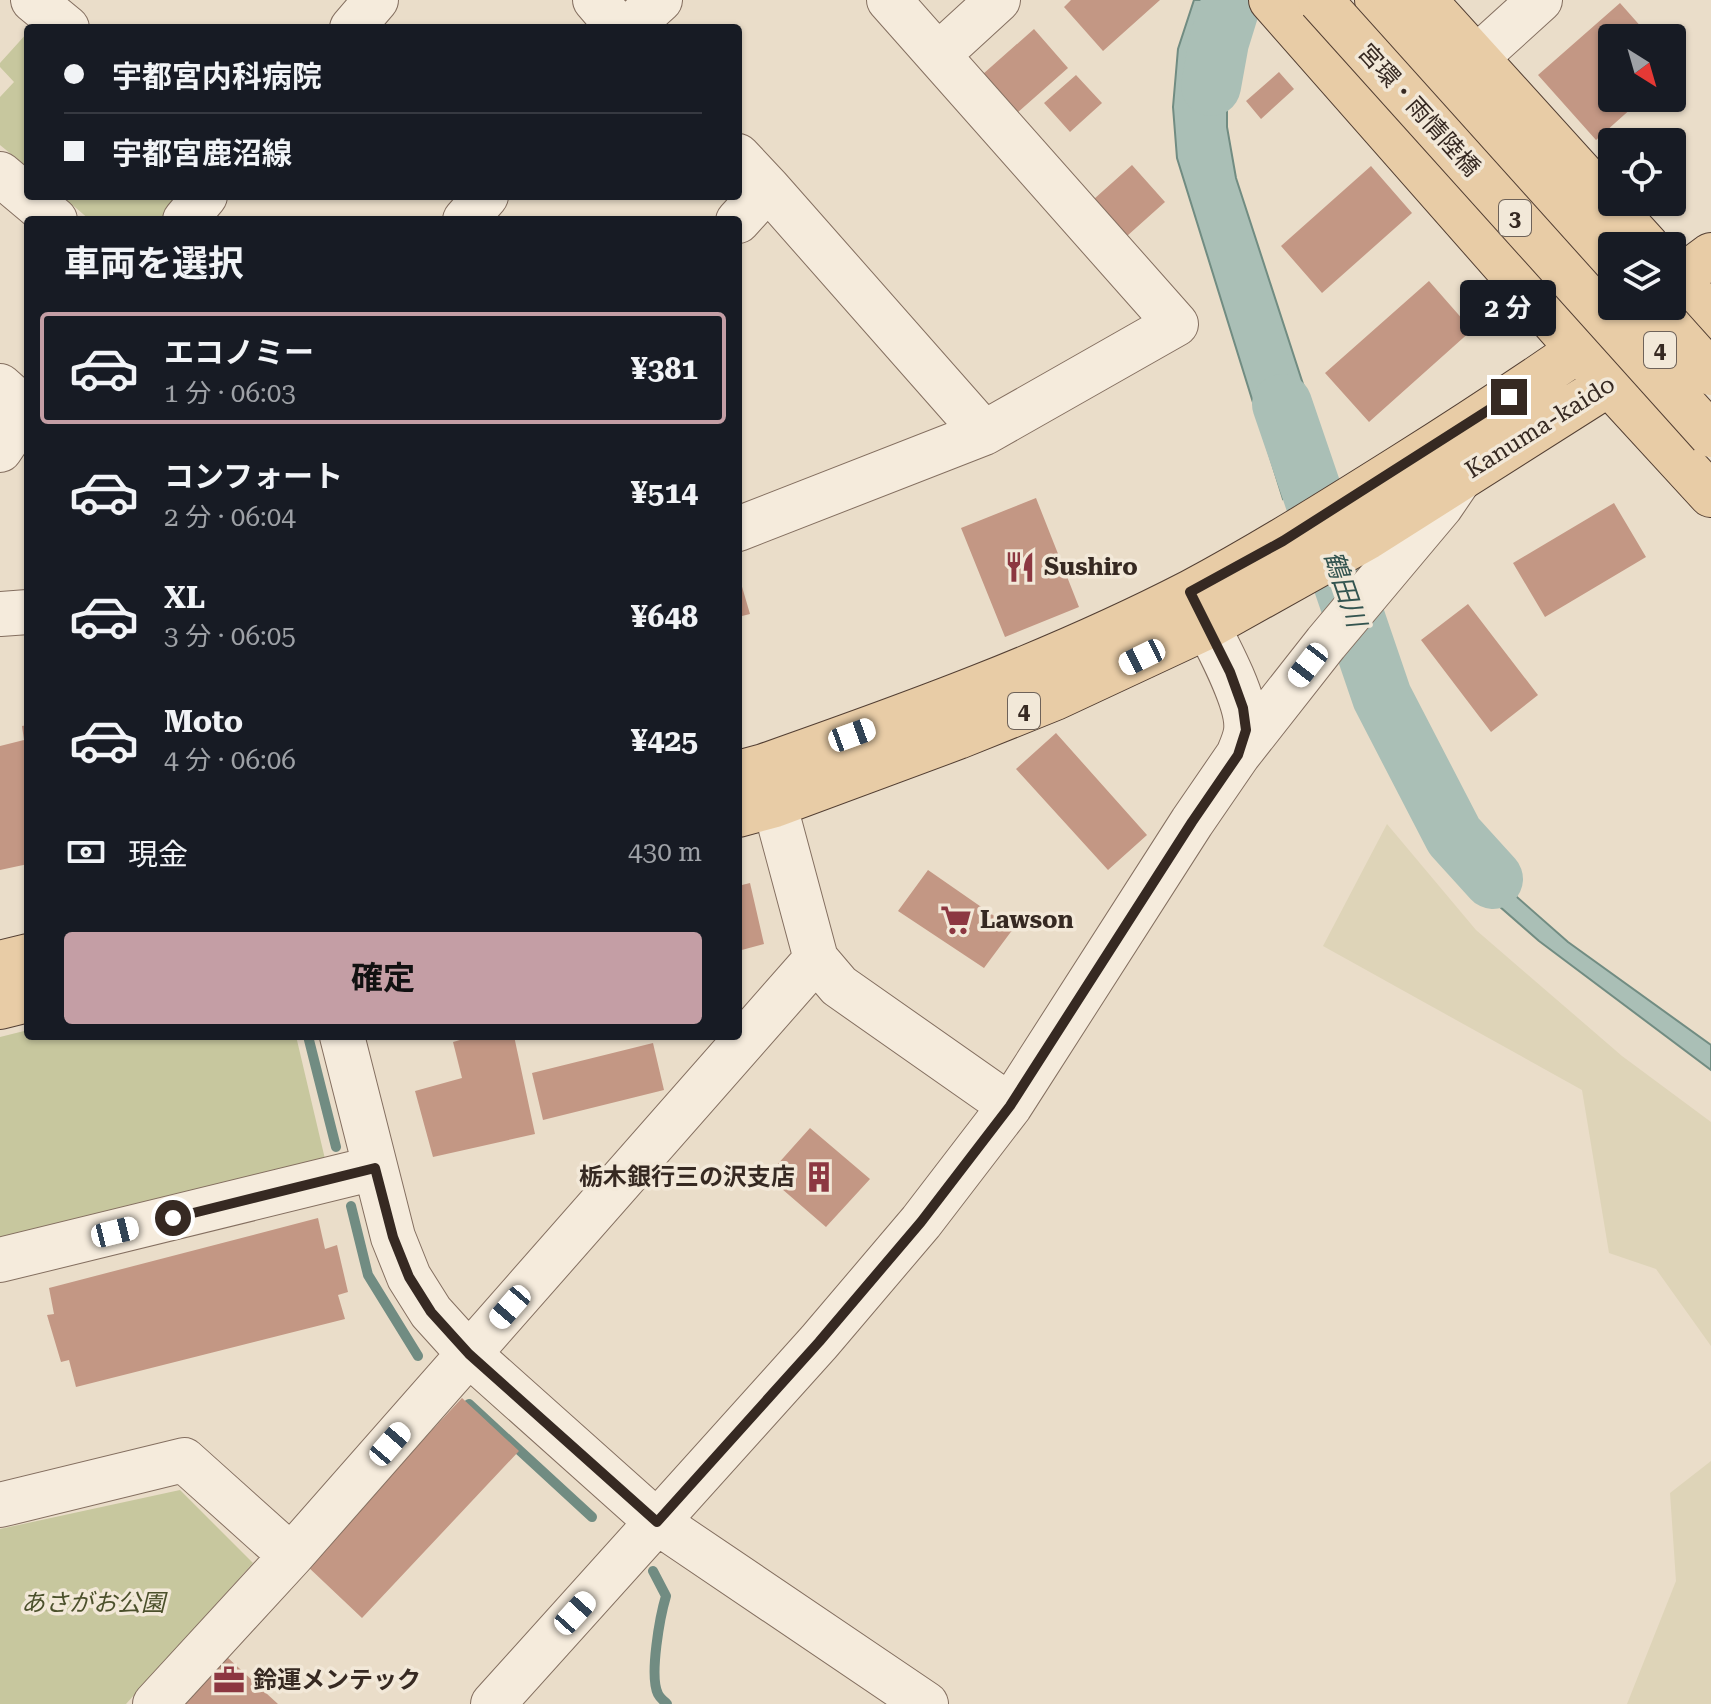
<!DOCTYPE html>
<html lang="ja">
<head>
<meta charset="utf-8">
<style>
  :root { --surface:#171b24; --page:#242831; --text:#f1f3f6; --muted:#9ea1a6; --line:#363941; --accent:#c49ea5 }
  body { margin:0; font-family:"Roboto Serif","Noto Sans JP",serif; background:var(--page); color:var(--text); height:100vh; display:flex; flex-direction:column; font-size:30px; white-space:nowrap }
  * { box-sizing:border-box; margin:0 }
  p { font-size:26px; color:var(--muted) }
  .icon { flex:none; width:44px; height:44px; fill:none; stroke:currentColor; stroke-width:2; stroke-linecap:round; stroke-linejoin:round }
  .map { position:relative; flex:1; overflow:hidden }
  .details { position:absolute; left:24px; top:216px; width:718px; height:824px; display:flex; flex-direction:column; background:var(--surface); border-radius:8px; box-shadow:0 2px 6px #0004 }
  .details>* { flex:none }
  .banner { position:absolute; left:24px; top:24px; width:718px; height:176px; border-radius:8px; box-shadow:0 2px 6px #0004; display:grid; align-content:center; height:176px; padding:0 40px; background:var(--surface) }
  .needle { width:52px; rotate:143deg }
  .controls { position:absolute; left:1598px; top:24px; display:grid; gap:16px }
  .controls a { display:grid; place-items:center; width:88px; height:88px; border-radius:8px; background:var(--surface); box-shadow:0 2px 6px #0004; font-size:40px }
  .end { position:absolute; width:36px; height:36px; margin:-18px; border:10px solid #362922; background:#fff; box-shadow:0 0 0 4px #fff }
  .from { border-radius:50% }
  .bubble { position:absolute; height:56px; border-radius:8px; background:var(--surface); box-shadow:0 2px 6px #0004; font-size:26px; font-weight:700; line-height:56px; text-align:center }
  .car { position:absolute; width:24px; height:48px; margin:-24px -12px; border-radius:10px; box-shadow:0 0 6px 2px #0007; background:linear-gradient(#fff 24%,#345 0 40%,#fff 0 76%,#345 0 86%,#fff 0) }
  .banner b { display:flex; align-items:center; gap:28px; height:76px; font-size:30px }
  .banner b+b { border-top:2px solid var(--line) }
  .banner i { width:20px; height:20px; background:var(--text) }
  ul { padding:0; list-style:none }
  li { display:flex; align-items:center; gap:24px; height:112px; margin:0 16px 12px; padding:0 24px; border:4px solid transparent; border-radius:8px }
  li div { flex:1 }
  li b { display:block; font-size:30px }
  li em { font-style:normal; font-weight:700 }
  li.selected { border-color:var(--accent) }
  li>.icon { width:72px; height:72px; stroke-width:1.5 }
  h2 { padding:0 40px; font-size:36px; line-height:96px }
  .pay { display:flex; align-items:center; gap:20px; height:88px; padding:0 40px; font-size:30px }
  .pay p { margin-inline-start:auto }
  .action { display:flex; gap:16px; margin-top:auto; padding:16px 40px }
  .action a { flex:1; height:92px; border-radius:8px; background:var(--accent); color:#111; font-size:32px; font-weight:700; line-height:92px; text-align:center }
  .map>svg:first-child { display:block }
  .farmland { fill:#ded4b8 }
  .green { fill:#c7c79e }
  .water { fill:#aabfb6; stroke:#718c82; stroke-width:2 }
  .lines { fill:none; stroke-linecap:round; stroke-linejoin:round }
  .stream { stroke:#718c82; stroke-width:10 }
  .river { stroke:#aabfb6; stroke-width:60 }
  .building { fill:#c39784 }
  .minor-casing { stroke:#846f60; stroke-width:46 }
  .major-casing { stroke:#533f33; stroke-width:46 }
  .minor { stroke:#f5ebdc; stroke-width:44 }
  .major { stroke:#e8cca6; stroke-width:44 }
  .major-bridge-casing { stroke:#533f33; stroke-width:46; stroke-linecap:butt }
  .major-bridge { stroke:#e8cca6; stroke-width:44 }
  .route { stroke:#362922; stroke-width:10 }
  .labels { text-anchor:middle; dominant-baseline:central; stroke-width:7; stroke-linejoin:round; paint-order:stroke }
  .shield { fill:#f2e8d8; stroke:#6e6259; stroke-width:2 }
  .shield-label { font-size:22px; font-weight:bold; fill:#362922 }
  .street-label { font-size:24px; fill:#362922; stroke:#f2e8d8 }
  .poi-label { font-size:24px; font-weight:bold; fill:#362922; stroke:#f2e8d8; text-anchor:start }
  .park-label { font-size:24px; font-style:italic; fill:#4b502b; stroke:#f2e8d8 }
  .water-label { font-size:26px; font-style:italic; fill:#33544f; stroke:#f2e8d8 }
</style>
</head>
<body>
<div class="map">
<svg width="1711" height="1704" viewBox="0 0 1711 1704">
  <rect width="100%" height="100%" fill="#eaddc9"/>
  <path class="farmland" d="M1387,824l89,106 146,126 89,66v224l-55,-77 -47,-16 -27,-163 -259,-144z
    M1711,1461v243h-84l49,-123 -6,-88z"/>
  <path class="green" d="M28,32v136l-28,-23v-48l14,-15 -14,-15v-4z
    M62,196h126l-21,24h-77z
    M28,1030v6h268l29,123 -325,85v-207z
    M180,1490l73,73 -127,141h-126v-175z"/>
  <path class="water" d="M1194,0h31l16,17 -14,68v42l9,51 94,289 -47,32 -106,-341 -4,-51 5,-58z
    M1372,633l29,111 21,39 35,53 35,39 76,67 143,103v25l-172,-129 -56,-49 -57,-73 -40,-72 -37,-88z"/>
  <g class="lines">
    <path class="stream" d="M308,1036l28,111
      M351,1206l17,69 50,81
      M469,1404l123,113
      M653,1571l13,25c-6,20 -17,80 -8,98 2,4 6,7 9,10"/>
    <path class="river" d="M1211,86l8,-44 13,-42
      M1282,404l100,293 72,139 39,43"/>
  </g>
  <path class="building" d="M1071,0h89l-57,51 -39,-44z
    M1620,3l31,35h-39v60h31l-47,42 -58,-65z
    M1034,29l34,39 -51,45 -34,-39z
    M1279,72l15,17 -33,30 -15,-18z
    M1076,75l26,28 -32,29 -26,-29z
    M1132,165l33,37 -38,34 -33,-37z
    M1371,166l41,47 -90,80 -41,-47z
    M1429,281l43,49 -103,92 -44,-49z
    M1036,498l43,109 -74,30 -44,-109z
    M1614,503l32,54 -101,60 -32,-54z
    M738,573l12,41 -12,3z
    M1468,604l70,91 -47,37 -70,-92z
    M28,725v139l-28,6v-124l24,-6 -2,-14z
    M1056,733l91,102 -39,35 -92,-101z
    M928,870l85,59 -29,39 -86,-57z
    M750,883l14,61 -26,7v-65z
    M474,1036h40l21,98 -102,23 -18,-66 47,-13 -9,-36z
    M653,1043l11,47 -121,30 -11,-47z
    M810,1128l60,51 -44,48 -59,-51z
    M318,1218l7,31 12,-4 11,47 -10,3 7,24 -269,68 -7,-27 -8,2 -14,-47 7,-1 -5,-26z
    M462,1398l57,53 -157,167 -56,-53z
    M227,1657l51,47h-94z"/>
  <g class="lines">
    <defs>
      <path id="minor" d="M33,0l34,28
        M595,0l24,28
        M889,0l287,324 -192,109
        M352,28l24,-28
        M629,28l31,-28
        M938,55l60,-55
        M1476,58l64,-58
        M738,156l30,32 -30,33
        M0,174l55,46
        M185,220l20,-24
        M465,220l21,-24
        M0,386l27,24 -27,40
        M738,529l246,-96 -216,-245
        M1191,595c15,30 59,104 55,136 -1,8 -5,17 -8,24
        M0,614l28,-2
        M765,769l51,190 23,27 171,120
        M342,1036l51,201 16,40 22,35 38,42 188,168 269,182
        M0,1260l375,-92
        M0,1505l184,-45 107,96
        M155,1704l136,-148 525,-597
        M493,1704l326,-362 102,-120 89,-116 182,-284 46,-67 88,-112 115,-137 17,-25"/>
      <path id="major" d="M1271,0l338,384 102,111
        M1377,0l235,262
        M1424,0l223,246
        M1672,274l39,42
        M1672,284l39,-29
        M738,773l26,-7c145,-51 289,-103 427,-174 73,-39 143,-83 213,-127 81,-51 160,-104 238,-159
        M738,815l37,-10 183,-68 97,-39 152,-71 161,-90 241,-153 102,-69
        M0,963l28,-7
        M0,1007l28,-7"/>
    </defs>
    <use href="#minor" class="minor-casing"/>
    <use href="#major" class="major-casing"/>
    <use href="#minor" class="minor"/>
    <use href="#major" class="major"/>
    <defs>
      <path id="major-bridge" d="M1320,0l391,435
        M1651,306l60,67"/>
    </defs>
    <use href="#major-bridge" class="major-bridge-casing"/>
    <use href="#major-bridge" class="major-bridge"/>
  </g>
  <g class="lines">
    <path class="route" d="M173,1218l202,-50 18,69 16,40 22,35 38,42 188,168 162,-180 102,-120 89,-116 182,-284 46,-67 8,-25 -3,-22 -13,-36 -40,-80 93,-51 226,-144"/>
  </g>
  <defs>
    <symbol id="restaurant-bare" viewBox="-9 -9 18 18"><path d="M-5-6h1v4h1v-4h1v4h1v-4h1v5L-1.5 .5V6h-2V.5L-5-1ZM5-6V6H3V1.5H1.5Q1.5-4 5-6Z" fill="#8c3741" stroke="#f2e8d8" stroke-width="2.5" paint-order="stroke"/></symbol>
    <symbol id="supermarket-bare" viewBox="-9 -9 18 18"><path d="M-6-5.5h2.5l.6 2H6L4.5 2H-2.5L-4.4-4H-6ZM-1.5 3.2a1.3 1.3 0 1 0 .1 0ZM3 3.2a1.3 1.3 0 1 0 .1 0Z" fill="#8c3741" stroke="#f2e8d8" stroke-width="2.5" paint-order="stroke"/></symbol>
    <symbol id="building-bare" viewBox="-9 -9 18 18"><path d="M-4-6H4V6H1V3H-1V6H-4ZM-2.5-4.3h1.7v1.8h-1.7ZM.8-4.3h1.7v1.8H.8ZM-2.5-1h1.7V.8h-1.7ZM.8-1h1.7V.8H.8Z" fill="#8c3741" stroke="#f2e8d8" stroke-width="2.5" paint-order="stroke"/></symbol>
    <symbol id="office-bare" viewBox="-9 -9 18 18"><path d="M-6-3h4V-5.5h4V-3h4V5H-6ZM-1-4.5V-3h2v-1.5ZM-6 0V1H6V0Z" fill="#8c3741" stroke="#f2e8d8" stroke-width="2.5" paint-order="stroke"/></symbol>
  </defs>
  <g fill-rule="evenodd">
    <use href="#restaurant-bare" x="998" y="545" width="44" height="44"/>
    <use href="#supermarket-bare" x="934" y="898" width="44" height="44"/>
    <use href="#building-bare" x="797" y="1155" width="44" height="44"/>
    <use href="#office-bare" x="207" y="1658" width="44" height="44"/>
  </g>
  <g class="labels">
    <g class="shield">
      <rect x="1499" y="200" width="32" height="36" rx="6"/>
      <rect x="1644" y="332" width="32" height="36" rx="6"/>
      <rect x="1008" y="693" width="32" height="36" rx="6"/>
    </g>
    <g class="shield-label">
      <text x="1515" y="218">3</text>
      <text x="1660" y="350">4</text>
      <text x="1024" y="711">4</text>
    </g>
    <g class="street-label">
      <text transform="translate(1419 110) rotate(48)">宮環・雨情陸橋</text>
      <text transform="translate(1540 427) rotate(-32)">Kanuma-kaido</text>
    </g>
    <g class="poi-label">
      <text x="1044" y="567">Sushiro</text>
      <text x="980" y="920">Lawson</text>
      <text x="795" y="1177" text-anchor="end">栃木銀行三の沢支店</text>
      <text x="253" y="1680">鈴運メンテック</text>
    </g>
    <g class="park-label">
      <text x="93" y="1603">あさがお公園</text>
    </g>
    <g class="water-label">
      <text transform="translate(1345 589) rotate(71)">鶴田川</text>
    </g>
  </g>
</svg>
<div class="controls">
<a><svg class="needle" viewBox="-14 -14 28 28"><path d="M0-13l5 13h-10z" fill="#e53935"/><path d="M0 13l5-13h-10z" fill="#9ea1a6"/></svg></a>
<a><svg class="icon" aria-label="locate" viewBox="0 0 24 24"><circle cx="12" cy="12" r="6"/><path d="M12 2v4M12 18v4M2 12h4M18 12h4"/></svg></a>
<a><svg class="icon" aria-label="layers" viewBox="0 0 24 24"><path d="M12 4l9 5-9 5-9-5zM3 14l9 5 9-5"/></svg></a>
</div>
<i class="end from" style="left:173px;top:1218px"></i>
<i class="end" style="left:1509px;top:397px"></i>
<div class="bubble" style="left:1460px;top:280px;width:96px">2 分</div>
<i class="car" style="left:1142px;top:657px;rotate:244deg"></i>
<i class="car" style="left:1308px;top:665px;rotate:218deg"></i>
<i class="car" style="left:852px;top:735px;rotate:70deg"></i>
<i class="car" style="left:115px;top:1232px;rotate:76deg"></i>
<i class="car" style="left:510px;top:1307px;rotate:221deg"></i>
<i class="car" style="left:390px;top:1444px;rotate:41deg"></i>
<i class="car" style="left:575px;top:1613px;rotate:42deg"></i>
<div class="banner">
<b><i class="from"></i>宇都宮内科病院</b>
<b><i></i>宇都宮鹿沼線</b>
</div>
<section class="details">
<h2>車両を選択</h2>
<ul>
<li class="selected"><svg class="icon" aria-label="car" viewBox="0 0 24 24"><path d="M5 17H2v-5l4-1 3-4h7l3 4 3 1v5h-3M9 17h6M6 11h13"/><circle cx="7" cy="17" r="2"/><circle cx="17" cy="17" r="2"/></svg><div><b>エコノミー</b><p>1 分 · 06:03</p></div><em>¥381</em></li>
<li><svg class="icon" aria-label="car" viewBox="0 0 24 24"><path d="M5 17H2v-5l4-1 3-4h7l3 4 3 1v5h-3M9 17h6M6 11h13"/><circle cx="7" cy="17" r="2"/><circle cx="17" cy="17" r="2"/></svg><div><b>コンフォート</b><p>2 分 · 06:04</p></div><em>¥514</em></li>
<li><svg class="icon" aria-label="car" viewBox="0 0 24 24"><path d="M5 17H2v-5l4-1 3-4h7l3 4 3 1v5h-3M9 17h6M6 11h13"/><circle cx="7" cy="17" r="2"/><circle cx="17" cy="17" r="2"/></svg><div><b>XL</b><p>3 分 · 06:05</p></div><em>¥648</em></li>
<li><svg class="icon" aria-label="car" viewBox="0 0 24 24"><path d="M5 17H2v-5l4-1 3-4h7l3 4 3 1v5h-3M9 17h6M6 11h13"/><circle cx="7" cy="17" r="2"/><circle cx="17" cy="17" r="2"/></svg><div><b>Moto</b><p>4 分 · 06:06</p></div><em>¥425</em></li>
</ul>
<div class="pay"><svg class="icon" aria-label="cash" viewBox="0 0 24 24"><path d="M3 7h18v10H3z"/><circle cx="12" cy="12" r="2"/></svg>現金<p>430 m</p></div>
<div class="action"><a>確定</a></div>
</section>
</div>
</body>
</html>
